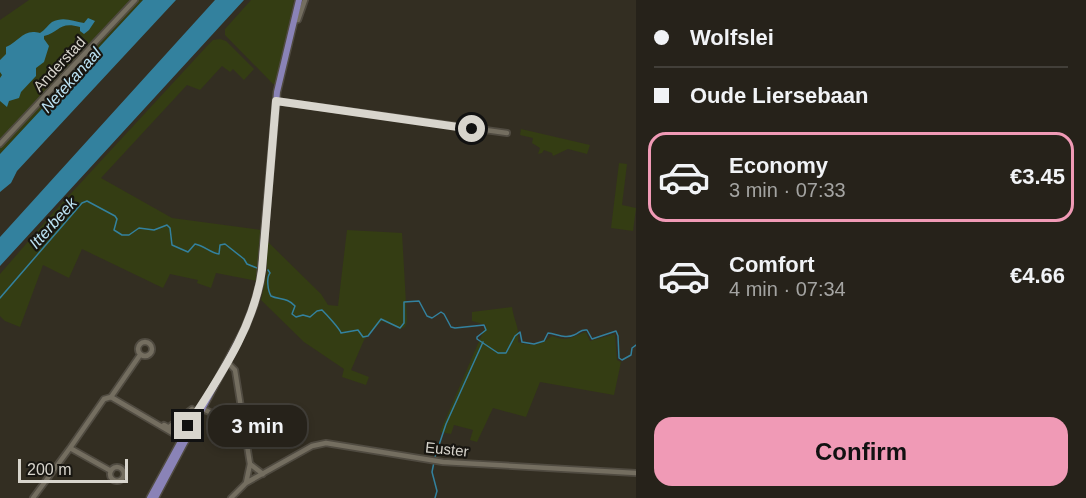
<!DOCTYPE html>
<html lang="en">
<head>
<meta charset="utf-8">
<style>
  :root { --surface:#26221a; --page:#322f27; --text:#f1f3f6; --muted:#a4a4a2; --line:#423f39; --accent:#f09ab6 }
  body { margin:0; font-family:Arial,sans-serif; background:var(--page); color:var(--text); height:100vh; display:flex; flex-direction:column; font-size:22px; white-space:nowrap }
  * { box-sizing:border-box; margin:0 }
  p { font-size:20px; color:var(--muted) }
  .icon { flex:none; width:33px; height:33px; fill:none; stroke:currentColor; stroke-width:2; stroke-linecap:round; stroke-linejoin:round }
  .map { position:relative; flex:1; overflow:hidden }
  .side { display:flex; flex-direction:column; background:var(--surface); width:450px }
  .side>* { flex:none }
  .banner { display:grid; align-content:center; height:132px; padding:0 18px; background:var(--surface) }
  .scale { position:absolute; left:18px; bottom:15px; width:110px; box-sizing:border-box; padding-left:6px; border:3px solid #d8d5cd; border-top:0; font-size:16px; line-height:21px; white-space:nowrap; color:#d8d5cd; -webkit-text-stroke:4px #181611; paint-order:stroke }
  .end { position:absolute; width:27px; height:27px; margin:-14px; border:8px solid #d8d5cd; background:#111; box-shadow:0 0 0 3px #111 }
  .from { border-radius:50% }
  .bubble { position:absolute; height:42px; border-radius:18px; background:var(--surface); box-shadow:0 3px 9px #0003,0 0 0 2px var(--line); font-size:20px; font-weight:700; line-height:42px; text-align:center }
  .banner b { display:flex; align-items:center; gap:21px; height:57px; font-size:22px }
  .banner b+b { border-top:2px solid var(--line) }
  .banner i { width:15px; height:15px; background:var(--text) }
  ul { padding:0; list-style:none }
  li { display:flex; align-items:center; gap:18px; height:90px; margin:0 12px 9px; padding:0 6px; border:3px solid transparent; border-radius:18px }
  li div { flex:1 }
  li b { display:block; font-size:22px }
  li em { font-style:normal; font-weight:700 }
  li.current { border-color:var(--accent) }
  li>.icon { width:54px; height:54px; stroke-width:1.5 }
  .primary-button { display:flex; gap:12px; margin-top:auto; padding:12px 18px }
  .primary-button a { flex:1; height:69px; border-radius:18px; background:var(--accent); color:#111; font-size:24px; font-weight:700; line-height:69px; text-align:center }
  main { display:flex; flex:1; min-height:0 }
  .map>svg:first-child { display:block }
  .green { fill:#343d13 }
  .water { fill:#33819e }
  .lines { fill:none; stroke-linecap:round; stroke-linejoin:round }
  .stream { stroke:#33819e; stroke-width:1.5 }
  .minor-casing { stroke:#504b41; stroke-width:8 }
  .major-casing { stroke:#504b41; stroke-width:9 }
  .minor { stroke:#746e60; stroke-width:4.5 }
  .major { stroke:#8a83b7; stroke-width:6 }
  .route { stroke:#d8d5cd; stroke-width:8 }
  .labels { text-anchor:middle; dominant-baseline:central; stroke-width:4.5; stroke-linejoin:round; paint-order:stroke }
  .street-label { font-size:15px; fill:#d8d5cd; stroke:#181611 }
  .water-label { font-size:16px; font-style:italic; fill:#bce3f4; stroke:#181611 }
</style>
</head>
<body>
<main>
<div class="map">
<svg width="636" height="498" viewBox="0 0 636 498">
  <rect width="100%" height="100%" fill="#332e22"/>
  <path class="green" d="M29,0h114l-143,154v-134z
    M251,0h43l-18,84h-3l-48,-49v-6z
    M220,39l6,2 28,28 -10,11 -11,-11 -3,3 -8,-6 -22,24 -13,-5 -86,93 71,40 89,12 -4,51 -41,-8 -5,15 -14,-5 1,-3 -28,-6 -7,14 -81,-39 -13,29 -26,-13 -23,62 -15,-6 -5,-5v-42l51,-59 156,-169 6,-6z
    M521,129l69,16 -3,9 -19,-5 -15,7 -1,-3 -8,-3 -2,3 -4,1 2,-6 -8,-5 1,-5 -13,-3z
    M619,163l8,1 -5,41 14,3 -3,23 -22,-3z
    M347,230l55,3 5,88 -2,6 -5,2 -18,-8 -18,19 -13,30 18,7 -3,8 -24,-8 2,-8 -40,-27 -43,-42 6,-28v-31l54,53 7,11 10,1z
    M512,307c2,15 8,20 6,35 14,5 23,3 34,-6 18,7 19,0 34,-4l4,9 25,-7 2,26 4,2 -7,33 -74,-13 -14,35 -33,-9 -16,34 -7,-2 3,-10 -19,-5 -3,9 -11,-2 46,-107 -14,-4v-9z"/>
  <path class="water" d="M143,0h33l-159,171 -6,12 -11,9v-38z
    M215,0h29l-244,266v-29z
    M88,18l7,3 -6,9 -5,4 -4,-3v-4c-21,-6 -20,5 -36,9v3l5,7 -5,16 -8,6v8l-15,16 -2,6 -10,3 -2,6 -7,-6v-23l2,-3 -2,-3v-12l6,-6v-7c14,-6 17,-19 34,-14 5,-3 8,-8 12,-11 11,-6 21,-1 32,1z"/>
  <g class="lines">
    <path class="stream" d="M268,270l2,3c-4,5 -2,18 1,23 8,4 16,1 24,10l-3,8 4,3 7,-2 7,2 7,-6 5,-1c4,4 18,19 19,23l17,-3 5,7 5,-1 13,-17 19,9 4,-5v-21l15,-1 8,15 5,2 9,-6 3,2 7,13 4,1 29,-3 2,5 -9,7v2l21,14h8l9,-17 5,-4 2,10 12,2 10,-3 4,-8c9,1 17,6 26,2 6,-2 6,-6 13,-5l5,9 24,-8 2,5 1,22 3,2 9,-5 1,-7 4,-3
      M0,298l82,-95 5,-2 28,15 2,3 -3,11 8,5h7l10,-7 15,2 13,-5 3,3 2,17 16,7 7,-8c10,2 15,9 24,10l1,-9 5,-1 19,15 3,5 10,4
      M435,498l2,-7 -5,-19 3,-15 11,-33 37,-82"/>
    <defs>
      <path id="minor" d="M294,20h4l7,-20
        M276,101l231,32
        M0,144l135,-144
        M138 349a7 7 0 1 1 14 0a7 7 0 1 1-14 0Z
        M140,355l-29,42 70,41h4
        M227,362l8,8 15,94 -4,19 -15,15
        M111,397l-7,2 -34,49 41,23
        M203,409l41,19
        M164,425l21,12
        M168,428l24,-19
        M250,464l13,10
        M110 474a7 7 0 1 1 14 0a7 7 0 1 1-14 0Z
        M246,483l66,-37 14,-3 117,19 193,11
        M33,498l37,-50"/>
      <path id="major" d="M150,498l47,-86
        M155,498l90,-170 9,-23 6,-22 17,-191 22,-92"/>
    </defs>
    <use href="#minor" class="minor-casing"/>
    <use href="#major" class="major-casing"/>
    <use href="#minor" class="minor"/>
    <use href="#major" class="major"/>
  </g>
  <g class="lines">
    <path class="route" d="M188,426c31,-49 66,-98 74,-156l14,-169 196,28"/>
  </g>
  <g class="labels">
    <g class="street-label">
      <text transform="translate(59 64) rotate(-47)">Anderstad</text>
      <text transform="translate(447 449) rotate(6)">Euster</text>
    </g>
    <g class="water-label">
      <text transform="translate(71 80) rotate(-48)">Netekanaal</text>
      <text transform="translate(53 223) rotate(-48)">Itterbeek</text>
    </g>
  </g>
</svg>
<div class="scale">200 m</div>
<i class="end from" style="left:472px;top:129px"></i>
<i class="end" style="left:188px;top:426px"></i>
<div class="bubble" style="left:208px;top:405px;width:99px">3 min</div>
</div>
<section class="side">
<div class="banner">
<b><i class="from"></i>Wolfslei</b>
<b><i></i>Oude Liersebaan</b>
</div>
<ul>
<li class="current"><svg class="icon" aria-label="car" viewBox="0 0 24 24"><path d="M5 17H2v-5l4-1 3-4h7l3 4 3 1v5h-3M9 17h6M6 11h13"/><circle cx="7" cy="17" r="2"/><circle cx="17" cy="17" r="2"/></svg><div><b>Economy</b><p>3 min · 07:33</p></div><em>€3.45</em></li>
<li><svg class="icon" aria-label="car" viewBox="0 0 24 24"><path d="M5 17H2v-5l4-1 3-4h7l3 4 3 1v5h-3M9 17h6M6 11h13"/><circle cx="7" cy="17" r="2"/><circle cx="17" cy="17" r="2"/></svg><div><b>Comfort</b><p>4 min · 07:34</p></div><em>€4.66</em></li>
</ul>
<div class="primary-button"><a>Confirm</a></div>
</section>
</main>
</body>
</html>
